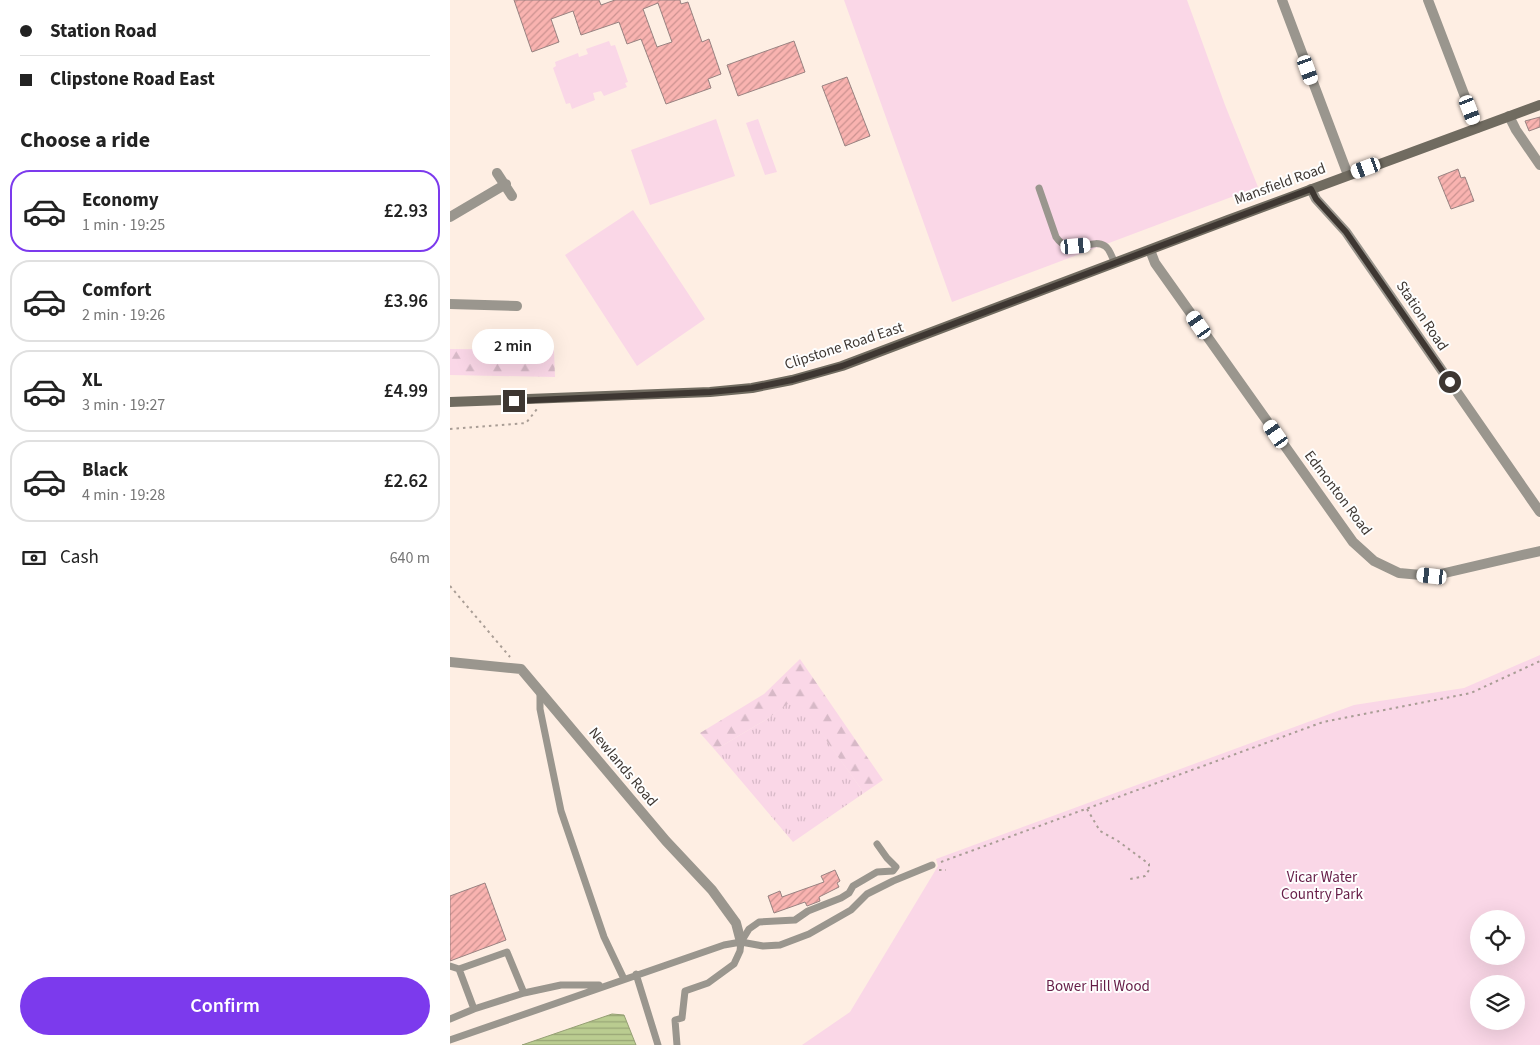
<!DOCTYPE html>
<html lang="en">
<head>
<meta charset="utf-8">
<style>
  :root { --surface:#fff; --page:#f6f6f6; --text:#222; --muted:#767676; --line:#e0e0e0; --accent:#7c3aed }
  body { margin:0; font-family:"Source Sans 3",sans-serif; background:var(--page); color:var(--text); height:100vh; display:flex; flex-direction:column; font-size:19px; white-space:nowrap }
  * { box-sizing:border-box; margin:0 }
  p { font-size:16px; color:var(--muted) }
  .icon { flex:none; width:28px; height:28px; fill:none; stroke:currentColor; stroke-width:2; stroke-linecap:round; stroke-linejoin:round }
  .map { position:relative; flex:1; overflow:hidden }
  .side { display:flex; flex-direction:column; background:var(--surface); width:450px }
  .side>* { flex:none }
  .banner { display:grid; align-content:center; height:110px; padding:0 20px; background:var(--surface) }
  .buttons { position:absolute; left:1020px; top:910px; display:grid; gap:10px }
  .buttons a { display:grid; place-items:center; width:55px; height:55px; border-radius:50%; background:var(--surface); box-shadow:0 5px 20px #0002; font-size:25px }
  .end { position:absolute; width:22px; height:22px; margin:-11px; border:6px solid #3e3732; background:#fff; box-shadow:0 0 0 2px #fff }
  .from { border-radius:50% }
  .bubble { position:absolute; height:35px; border-radius:18px; background:var(--surface); box-shadow:0 5px 20px #0002; font-size:16px; font-weight:600; line-height:35px; text-align:center }
  .car { position:absolute; width:15px; height:30px; margin:-15px -8px; border-radius:6px; box-shadow:0 0 4px 1px #0007; background:linear-gradient(#fff 24%,#345 0 40%,#fff 0 76%,#345 0 86%,#fff 0) }
  .banner b { display:flex; align-items:center; gap:18px; height:48px; font-size:19px }
  .banner b+b { border-top:1px solid var(--line) }
  .banner i { width:12px; height:12px; background:var(--text) }
  ul { padding:0; list-style:none }
  li { display:flex; align-items:center; gap:15px; height:82px; margin:0 10px 8px; padding:0 10px; border:2px solid var(--line); border-radius:20px }
  li div { flex:1 }
  li b { display:block; font-size:19px }
  li em { font-style:normal; font-weight:600 }
  li.active { border-color:var(--accent) }
  li>.icon { width:45px; height:45px; stroke-width:1.5 }
  h2 { padding:0 20px; font-size:22px; line-height:60px }
  .pay { display:flex; align-items:center; gap:12px; height:55px; padding:0 20px; font-size:19px }
  .pay p { margin-inline-start:auto }
  .cta { display:flex; gap:10px; margin-top:auto; padding:10px 20px }
  .cta a { flex:1; height:58px; border-radius:30px; background:var(--accent); color:#fff; font-size:20px; font-weight:600; line-height:58px; text-align:center }
  main { display:flex; flex:1; min-height:0 }
  .map>svg:first-child { display:block }
  .grass { fill:url(#grass-tufts) }
  .forest { fill:url(#forest-firs) }
  .park { fill:#fad7e7; fill-rule:evenodd }
  .water { fill:url(#water-rules); stroke:#959f74 }
  .building { fill:url(#building-hatch); stroke:#988281; fill-rule:evenodd }
  .lines { fill:none; stroke-linecap:round; stroke-linejoin:round }
  .path { stroke:#a99d95; stroke-width:2; stroke-dasharray:2.5 4; stroke-linecap:butt }
  .service { stroke:#9a968e; stroke-width:7 }
  .minor { stroke:#9a968e; stroke-width:10 }
  .secondary { stroke:#706b60; stroke-width:10 }
  .route { stroke:#3e3732; stroke-width:6 }
  .labels { text-anchor:middle; dominant-baseline:central; stroke-width:4; stroke-linejoin:round; paint-order:stroke }
  .street-label { font-size:15px; fill:#3e3732; stroke:#fefefe }
  .park-label { font-size:15px; fill:#651d47; stroke:#fefefe }
</style>
</head>
<body>
<main>
<section class="side">
<div class="banner">
<b><i class="from"></i>Station Road</b>
<b><i></i>Clipstone Road East</b>
</div>
<h2>Choose a ride</h2>
<ul>
<li class="active"><svg class="icon" aria-label="car" viewBox="0 0 24 24"><path d="M5 17H2v-5l4-1 3-4h7l3 4 3 1v5h-3M9 17h6M6 11h13"/><circle cx="7" cy="17" r="2"/><circle cx="17" cy="17" r="2"/></svg><div><b>Economy</b><p>1 min · 19:25</p></div><em>£2.93</em></li>
<li><svg class="icon" aria-label="car" viewBox="0 0 24 24"><path d="M5 17H2v-5l4-1 3-4h7l3 4 3 1v5h-3M9 17h6M6 11h13"/><circle cx="7" cy="17" r="2"/><circle cx="17" cy="17" r="2"/></svg><div><b>Comfort</b><p>2 min · 19:26</p></div><em>£3.96</em></li>
<li><svg class="icon" aria-label="car" viewBox="0 0 24 24"><path d="M5 17H2v-5l4-1 3-4h7l3 4 3 1v5h-3M9 17h6M6 11h13"/><circle cx="7" cy="17" r="2"/><circle cx="17" cy="17" r="2"/></svg><div><b>XL</b><p>3 min · 19:27</p></div><em>£4.99</em></li>
<li><svg class="icon" aria-label="car" viewBox="0 0 24 24"><path d="M5 17H2v-5l4-1 3-4h7l3 4 3 1v5h-3M9 17h6M6 11h13"/><circle cx="7" cy="17" r="2"/><circle cx="17" cy="17" r="2"/></svg><div><b>Black</b><p>4 min · 19:28</p></div><em>£2.62</em></li>
</ul>
<div class="pay"><svg class="icon" aria-label="cash" viewBox="0 0 24 24"><path d="M3 7h18v10H3z"/><circle cx="12" cy="12" r="2"/></svg>Cash<p>640 m</p></div>
<div class="cta"><a>Confirm</a></div>
</section>
<div class="map">
<svg width="1090" height="1045" viewBox="0 0 1090 1045">
  <defs>
    <pattern id="grass-tufts" width="24" height="20" patternUnits="userSpaceOnUse" patternTransform="scale(1.25)"><rect width="24" height="20" fill="#fad7e7"/><path d="M3 7l-1-3M5 7V3M7 7l1-3M15 17l-1-3M17 17v-4M19 17l1-3" fill="none" stroke="#d7b9c7"/></pattern>
    <pattern id="forest-firs" width="22" height="20" patternUnits="userSpaceOnUse" patternTransform="scale(1.25)"><rect width="22" height="20" fill="#fad7e7"/><path d="M5 1l3.5 6h-7zM16 11l3.5 6h-7z" fill="#d7b9c7"/></pattern>
    <pattern id="water-rules" width="6" height="5" patternUnits="userSpaceOnUse" patternTransform="scale(1.25)"><rect width="6" height="5" fill="#bacc90"/><path d="M0 2.5h6" fill="none" stroke="#99a676"/></pattern>
    <pattern id="building-hatch" width="6" height="6" patternUnits="userSpaceOnUse" patternTransform="scale(1.25)"><rect width="6" height="6" fill="#f9b3b0"/><path d="M-1 1l2-2M0 6l6-6M5 7l2-2" fill="none" stroke="#cb9290"/></pattern>
  </defs>
  <rect width="100%" height="100%" fill="#feeee3"/>
  <path class="grass" d="M346,697l68,96 -71,49 -78,-92 52,-31z"/>
  <path class="forest" d="M0,349l104,1 1,27 -105,-2z
    M350,659l83,121 -19,13 -68,-95 -29,21 -52,31 -15,-17 64,-39z"/>
  <path class="park" d="M394,0h343l38,105 33,82 -306,115z
    M159,41l2,5 4,-1 13,37 -3,1 2,4 -23,9 -3,-5 -8,2 2,7 -23,9 -2,-6 -4,1 -13,-36 3,-2 -1,-4 23,-9 1,4 9,-3 -2,-5z
    M266,119l19,57 -85,29 -19,-55z
    M308,119l19,53 -12,3 -19,-52z
    M183,210l72,109 -68,47 -72,-111z
    M1090,655v390h-738l48,-33 88,-146 -2,-7 418,-154 110,-17zM1029,919h37v37h-37zM1029,984h37v37h-37z"/>
  <path class="water" d="M162,1014l12,1 12,30h-114z"/>
  <path class="building" d="M64,0h85l2,5 14,-5h65l1,4 7,-2 14,40 7,-3 12,35 -13,5 3,9 -45,16 -25,-65 -14,5 -8,-22 -38,13 -8,-24 -22,8 8,23 -27,10zM208,3l14,39 -15,5 -14,-38z
    M344,41l11,31 -67,24 -11,-31z
    M397,77l23,59 -25,10 -23,-60z
    M1090,117v10l-11,4 -4,-10z
    M1008,169l3,9 4,-1 9,24 -23,8 -13,-32z
    M385,870l5,11 -3,2 2,4 -20,10 1,4 -13,5 -2,-4 -31,11 -6,-17 12,-5 2,6 42,-15 -3,-6z
    M35,883l21,57 -56,21v-65z"/>
  <g class="lines">
    <path class="path" d="M0,429l76,-6 11,-14
      M0,586l60,71
      M637,809l13,22 18,10 31,23v6l-4,6 -15,3
      M491,862l382,-140 148,-29 69,-32
      M489,870h7"/>
    <path class="service" d="M589,188l17,49c14,21 35,0 49,9 5,3 7,12 10,17
      M90,690v19l21,102 43,126 20,42
      M0,966l9,3 15,40
      M9,969l48,-17 17,41
      M186,974l22,71
      M0,1019l24,-10 50,-16 37,-8h38
      M0,1040l274,-95 17,-3 22,4 17,-1 29,-11 42,-24 16,-16 26,-13 39,-16
      M227,1045l-2,-25 7,-2 3,-27 23,-8 26,-19 6,-13 1,-9 8,-13 10,-7 36,-2 13,-9 33,-13 8,-5 4,-7 24,-14 16,-1 3,-4 -9,-9 -10,-14"/>
    <path class="minor" d="M832,0l66,175
      M978,0l49,128
      M1059,116l7,14 24,35
      M47,173l15,23
      M861,189l5,10 30,33 194,280
      M0,217l56,-33
      M700,250l5,13 198,279 21,19 25,12 33,3 108,-25
      M0,304l67,2
      M0,662l71,7 145,172 46,49 24,33 5,19"/>
    <path class="secondary" d="M0,402l260,-10 42,-4 40,-8 50,-14 386,-146 312,-115"/>
  </g>
  <g class="lines">
    <path class="route" d="M64,401l196,-9 42,-4 40,-8 50,-14 469,-177 5,10 30,33 104,150"/>
  </g>
  <g class="labels">
    <g class="street-label">
      <text transform="translate(830 184) rotate(-20)">Mansfield Road</text>
      <text transform="translate(972 316) rotate(56)">Station Road</text>
      <text transform="translate(394 346) rotate(-18)">Clipstone Road East</text>
      <text transform="translate(888 493) rotate(53)">Edmonton Road</text>
      <text transform="translate(173 767) rotate(50)">Newlands Road</text>
    </g>
    <g class="park-label">
      <text x="872" y="877">Vicar Water<tspan x="872" dy="17">Country Park</tspan></text>
      <text x="648" y="986">Bower Hill Wood</text>
    </g>
  </g>
</svg>
<div class="buttons">
<a><svg class="icon" aria-label="locate" viewBox="0 0 24 24"><circle cx="12" cy="12" r="6"/><path d="M12 2v4M12 18v4M2 12h4M18 12h4"/></svg></a>
<a><svg class="icon" aria-label="layers" viewBox="0 0 24 24"><path d="M12 4l9 5-9 5-9-5zM3 14l9 5 9-5"/></svg></a>
</div>
<i class="end from" style="left:1000px;top:382px"></i>
<i class="end" style="left:64px;top:401px"></i>
<div class="bubble" style="left:22px;top:329px;width:82px">2 min</div>
<i class="car" style="left:858px;top:70px;rotate:160deg"></i>
<i class="car" style="left:1020px;top:110px;rotate:159deg"></i>
<i class="car" style="left:916px;top:168px;rotate:250deg"></i>
<i class="car" style="left:626px;top:246px;rotate:85deg"></i>
<i class="car" style="left:749px;top:325px;rotate:325deg"></i>
<i class="car" style="left:826px;top:434px;rotate:325deg"></i>
<i class="car" style="left:982px;top:576px;rotate:276deg"></i>
</div>
</main>
</body>
</html>
